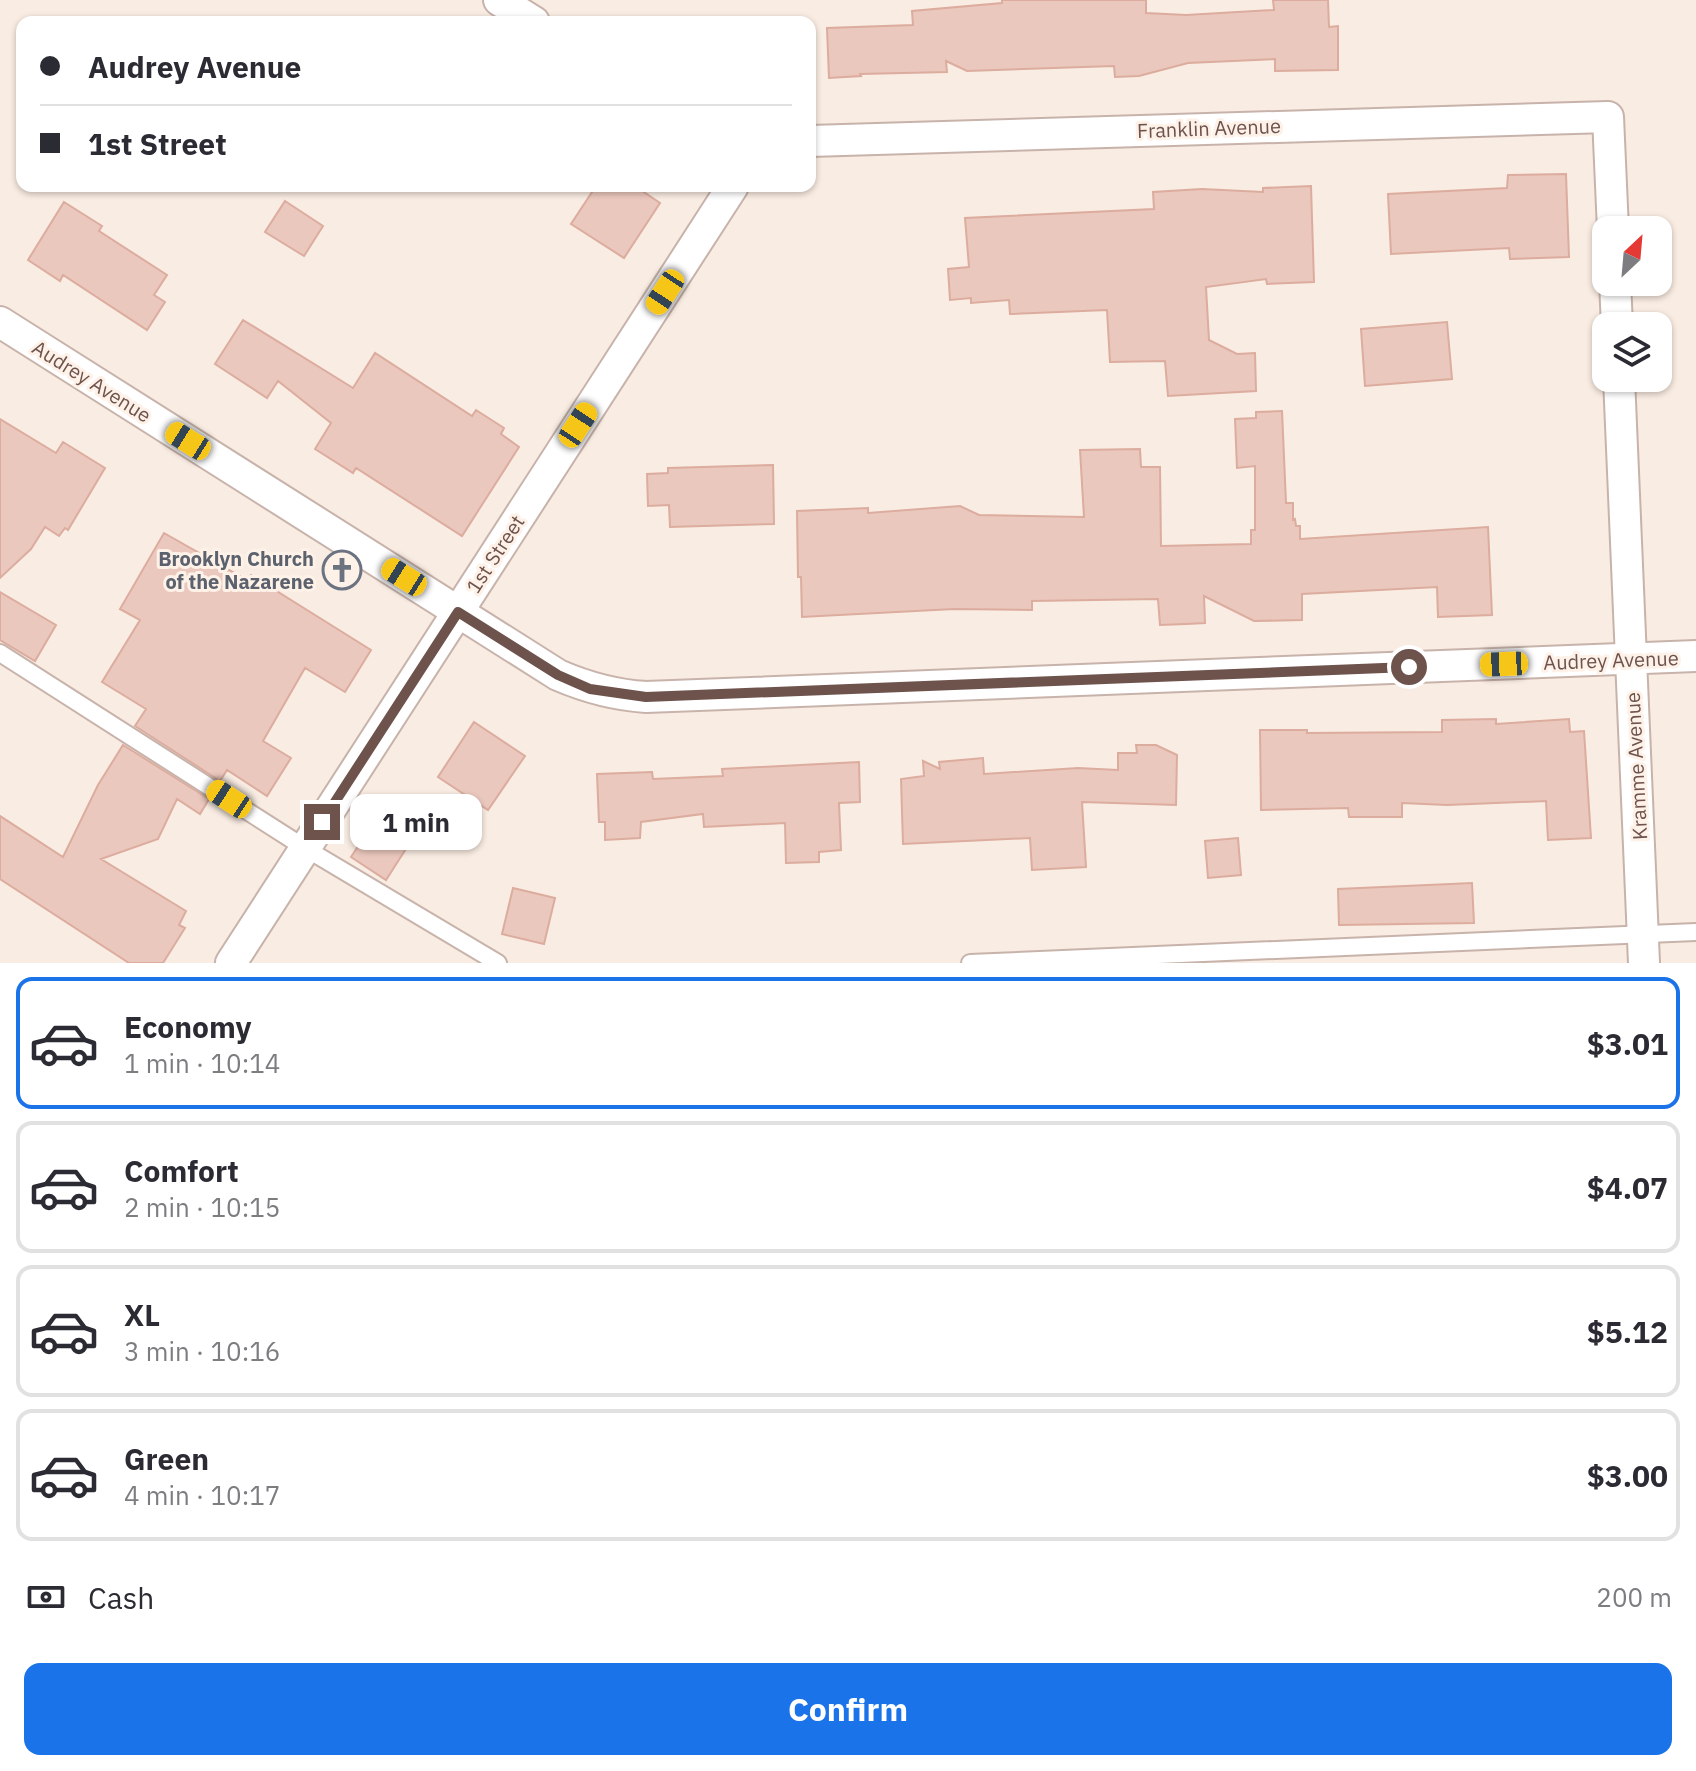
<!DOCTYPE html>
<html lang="en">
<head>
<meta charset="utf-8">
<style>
  :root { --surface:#fff; --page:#f2f2f3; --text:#2b2b33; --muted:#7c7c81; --line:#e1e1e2; --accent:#1a73e8 }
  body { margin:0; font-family:"IBM Plex Sans",sans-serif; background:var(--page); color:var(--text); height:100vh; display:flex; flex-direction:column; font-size:30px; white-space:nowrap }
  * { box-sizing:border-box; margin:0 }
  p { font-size:26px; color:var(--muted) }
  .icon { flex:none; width:44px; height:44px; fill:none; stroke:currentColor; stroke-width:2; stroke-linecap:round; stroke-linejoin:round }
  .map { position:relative; height:963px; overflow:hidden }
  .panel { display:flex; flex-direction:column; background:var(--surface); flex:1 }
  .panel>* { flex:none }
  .hud { position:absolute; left:16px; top:16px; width:800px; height:176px; border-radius:16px; box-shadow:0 2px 6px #0004; display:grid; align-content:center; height:176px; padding:0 24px; background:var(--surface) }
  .needle { width:52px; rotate:26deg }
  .tools { position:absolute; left:1592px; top:216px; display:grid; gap:16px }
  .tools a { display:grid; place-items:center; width:80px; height:80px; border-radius:16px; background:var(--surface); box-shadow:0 2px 6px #0004; font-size:40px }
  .end { position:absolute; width:36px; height:36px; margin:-18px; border:10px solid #6e524c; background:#fff; box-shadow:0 0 0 4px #fff }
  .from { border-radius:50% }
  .bubble { position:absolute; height:56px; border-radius:16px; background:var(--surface); box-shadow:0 2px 6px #0004; font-size:26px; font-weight:700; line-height:56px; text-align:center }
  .car { position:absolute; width:24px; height:48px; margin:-24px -12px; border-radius:10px; box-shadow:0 0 6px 2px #0007; background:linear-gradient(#f5c518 24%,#345 0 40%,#f5c518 0 76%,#345 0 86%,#f5c518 0) }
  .hud b { display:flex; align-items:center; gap:28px; height:76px; font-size:30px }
  .hud b+b { border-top:2px solid var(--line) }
  .hud i { width:20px; height:20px; background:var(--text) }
  ul { padding:14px 0 0; list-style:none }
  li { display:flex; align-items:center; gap:24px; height:132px; margin:0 16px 12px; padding:0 8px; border:4px solid var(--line); border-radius:16px }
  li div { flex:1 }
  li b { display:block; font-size:30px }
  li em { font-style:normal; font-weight:700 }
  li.selected { border-color:var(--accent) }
  li>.icon { width:72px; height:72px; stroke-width:1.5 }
  .pay { display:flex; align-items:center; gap:20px; height:88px; padding:0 24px; font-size:30px }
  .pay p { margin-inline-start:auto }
  .cta { display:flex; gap:16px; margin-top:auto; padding:16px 24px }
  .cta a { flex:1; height:92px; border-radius:16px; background:var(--accent); color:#fff; font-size:32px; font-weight:700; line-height:92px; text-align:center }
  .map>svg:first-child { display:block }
  .building { fill:#ebc8bd; stroke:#dcac9f; stroke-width:2 }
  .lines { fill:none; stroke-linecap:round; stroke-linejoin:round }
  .lane-casing { stroke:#c8b3ab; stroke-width:20 }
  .street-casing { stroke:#c8b3ab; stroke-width:34 }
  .lane { stroke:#fff; stroke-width:16 }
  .street { stroke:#fff; stroke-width:30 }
  .route { stroke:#6e524c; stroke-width:10 }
  .labels { text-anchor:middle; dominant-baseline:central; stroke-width:6; stroke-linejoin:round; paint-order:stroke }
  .street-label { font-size:20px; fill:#6e524c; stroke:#fdf1e8 }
  .worship-label { font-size:20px; font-weight:bold; fill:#5b616d; stroke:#fdf1e8; text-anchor:end }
</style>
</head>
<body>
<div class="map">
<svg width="1696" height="963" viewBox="0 0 1696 963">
  <rect width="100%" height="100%" fill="#f9ece2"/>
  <path class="building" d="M1002,0h144v13l40,2 88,-5 -1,-10h55l1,27 9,-1v44l-63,1v-12l-87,4 -49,13 -24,1 -1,-11 -147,5 -21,-10 1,11 -87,2 1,2 -32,2 -2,-50 86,-3 -1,-14 90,-8z
    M1566,174l3,83 -59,2 -1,-11 -118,6 -3,-60 119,-6 1,-13z
    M596,186h39l25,17 -36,55 -53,-34z
    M1311,186l3,96 -47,2 -1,-5 -60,8 3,53 28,14 18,-1 1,38 -88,5 -3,-35 -55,1 -3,-52 -97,4 -1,-14 -38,3v-5l-21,2 -2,-31 21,-2 -4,-49 189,-9 -1,-17 49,-3 61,3v-4z
    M285,201l38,25 -19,30 -39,-24z
    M64,202l38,24 -3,5 68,44 -13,20 11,7 -18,28 -84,-55 -3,6 -32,-21z
    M243,320l110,68 22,-35 97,63 4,-6 28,18 -3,6 18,13 -57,89 -106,-68 -3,5 -38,-24 16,-26 -53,-42 -11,17 -52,-34z
    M1447,322l5,57 -87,7 -4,-57z
    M1282,411l4,92h7v17l2,-1 1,7h4v13l188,-12 4,88 -54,2 -1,-30 -135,7v26l-48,1 -50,-25 1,27 -19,1 -26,1 -2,-26 -126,2v9l-78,-1 -152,8 -1,-40h-3l-1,-66 71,-3v5l92,-7 19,9 105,2 -4,-67 60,-1 1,18h19l1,79 90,-2v-14h4v-64l-18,2 -2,-49 21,-1v-6z
    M0,419l56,34 7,-11 42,26 -37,62 -3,-2 -6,8 -14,-9 -14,22 -31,29z
    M773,465l1,59 -104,3 -1,-22 -21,1 -1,-32 21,-1v-5z
    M164,533l83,47 4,-5 120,75 -26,42 -40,-24 -42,73 28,17 -24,38 -40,-26 -7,11 -85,-55 11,-17 -44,-27 38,-62 -20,-11z
    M0,592l56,33 -21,36 -35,-21z
    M1496,719v5l73,-5 1,13 14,-1 7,107 -43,2 -2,-39 -99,4 -45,-2v14h-53l-1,-9 -87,2 -1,-80h47v3l135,-1v-12z
    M474,722l51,34 -37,54 -50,-33z
    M123,745l86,54 -9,15 -23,-15 -19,40 -57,20 85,52 -7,14 6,3 -22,35h-34l-129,-84v-63l63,41 35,-72z
    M1136,745h20l21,10 -1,50 -94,-3 4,65 -54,3 -2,-32 -127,6 -2,-65 23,-3 -1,-15 17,8 -1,-7 44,-4 1,16 94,-6 40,2v-17h19z
    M859,762l1,40 -21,1 2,47 -22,2v10l-33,1 -1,-40 -81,4 -1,-13 -62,8 -1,16 -35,2v-18h-6l-2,-48 55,-2 1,7 70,-3 -1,-7z
    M374,822l35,22 -23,36 -35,-23z
    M1238,838l3,37 -33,3 -3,-37z
    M1472,883l2,40 -135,2 -1,-36z
    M513,888l42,10 -11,46 -42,-10z"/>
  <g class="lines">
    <defs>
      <path id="lane" d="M0,653l305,195 193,115
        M970,963l726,-31"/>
      <path id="street" d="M499,0l35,22
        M810,141l798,-24 5,113
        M1615,282l2,44
        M0,322l558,353c30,13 56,20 88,22l1050,-41
        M1619,378l25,585
        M231,963l502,-777"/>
    </defs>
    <use href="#lane" class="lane-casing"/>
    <use href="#street" class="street-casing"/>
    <use href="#lane" class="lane"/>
    <use href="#street" class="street"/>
  </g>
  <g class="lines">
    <path class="route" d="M322,822l136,-210 100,63 32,14 56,8 763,-30"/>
  </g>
  <defs>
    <symbol id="church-ring" viewBox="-11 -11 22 22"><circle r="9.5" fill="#fdf1e8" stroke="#6b7280" stroke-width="1.5"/><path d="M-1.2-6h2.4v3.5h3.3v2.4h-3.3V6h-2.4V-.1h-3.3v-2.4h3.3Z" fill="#6b7280"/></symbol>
  </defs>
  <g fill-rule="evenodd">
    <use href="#church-ring" x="320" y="548" width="44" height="44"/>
  </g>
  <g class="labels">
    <g class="street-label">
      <text transform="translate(1209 128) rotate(-2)">Franklin Avenue</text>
      <text transform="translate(92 381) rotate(32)">Audrey Avenue</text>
      <text transform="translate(495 554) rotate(-57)">1st Street</text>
      <text transform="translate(1611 660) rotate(-2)">Audrey Avenue</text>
      <text transform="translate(1636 766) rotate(-93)">Kramme Avenue</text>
    </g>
    <g class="worship-label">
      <text x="314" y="558">Brooklyn Church<tspan x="314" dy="23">of the Nazarene</tspan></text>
    </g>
  </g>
</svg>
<div class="tools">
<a><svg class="needle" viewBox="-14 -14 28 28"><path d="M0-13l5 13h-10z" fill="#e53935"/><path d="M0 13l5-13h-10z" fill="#7c7c81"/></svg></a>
<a><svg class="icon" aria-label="layers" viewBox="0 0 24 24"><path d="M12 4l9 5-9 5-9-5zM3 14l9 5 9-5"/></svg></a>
</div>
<i class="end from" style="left:1409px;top:667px"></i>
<i class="end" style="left:322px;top:822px"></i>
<div class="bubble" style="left:350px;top:794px;width:132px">1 min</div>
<i class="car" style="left:665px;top:292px;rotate:213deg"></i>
<i class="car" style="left:578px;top:425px;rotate:33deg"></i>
<i class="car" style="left:188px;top:441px;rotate:302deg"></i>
<i class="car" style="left:404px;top:577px;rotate:302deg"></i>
<i class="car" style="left:1504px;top:664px;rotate:268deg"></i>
<i class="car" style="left:229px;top:799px;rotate:303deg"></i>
<div class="hud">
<b><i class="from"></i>Audrey Avenue</b>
<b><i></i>1st Street</b>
</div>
</div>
<section class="panel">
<ul>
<li class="selected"><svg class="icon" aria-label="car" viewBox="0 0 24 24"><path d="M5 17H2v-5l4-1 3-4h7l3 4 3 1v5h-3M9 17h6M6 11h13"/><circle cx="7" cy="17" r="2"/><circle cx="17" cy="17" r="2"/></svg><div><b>Economy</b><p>1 min · 10:14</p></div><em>$3.01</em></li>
<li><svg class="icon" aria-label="car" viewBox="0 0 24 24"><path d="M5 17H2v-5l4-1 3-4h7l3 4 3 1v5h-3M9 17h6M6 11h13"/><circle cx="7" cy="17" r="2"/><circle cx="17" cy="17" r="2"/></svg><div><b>Comfort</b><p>2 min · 10:15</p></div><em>$4.07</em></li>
<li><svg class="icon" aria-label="car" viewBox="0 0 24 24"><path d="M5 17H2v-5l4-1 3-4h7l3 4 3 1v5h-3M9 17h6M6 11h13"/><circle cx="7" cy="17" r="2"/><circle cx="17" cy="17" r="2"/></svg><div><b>XL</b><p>3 min · 10:16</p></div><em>$5.12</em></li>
<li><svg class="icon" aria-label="car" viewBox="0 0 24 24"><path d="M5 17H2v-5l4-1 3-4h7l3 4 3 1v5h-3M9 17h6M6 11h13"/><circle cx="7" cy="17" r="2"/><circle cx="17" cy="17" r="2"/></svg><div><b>Green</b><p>4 min · 10:17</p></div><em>$3.00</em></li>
</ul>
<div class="pay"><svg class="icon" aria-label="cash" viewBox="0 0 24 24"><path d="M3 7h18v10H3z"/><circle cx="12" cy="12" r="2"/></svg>Cash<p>200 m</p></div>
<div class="cta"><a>Confirm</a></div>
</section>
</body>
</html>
